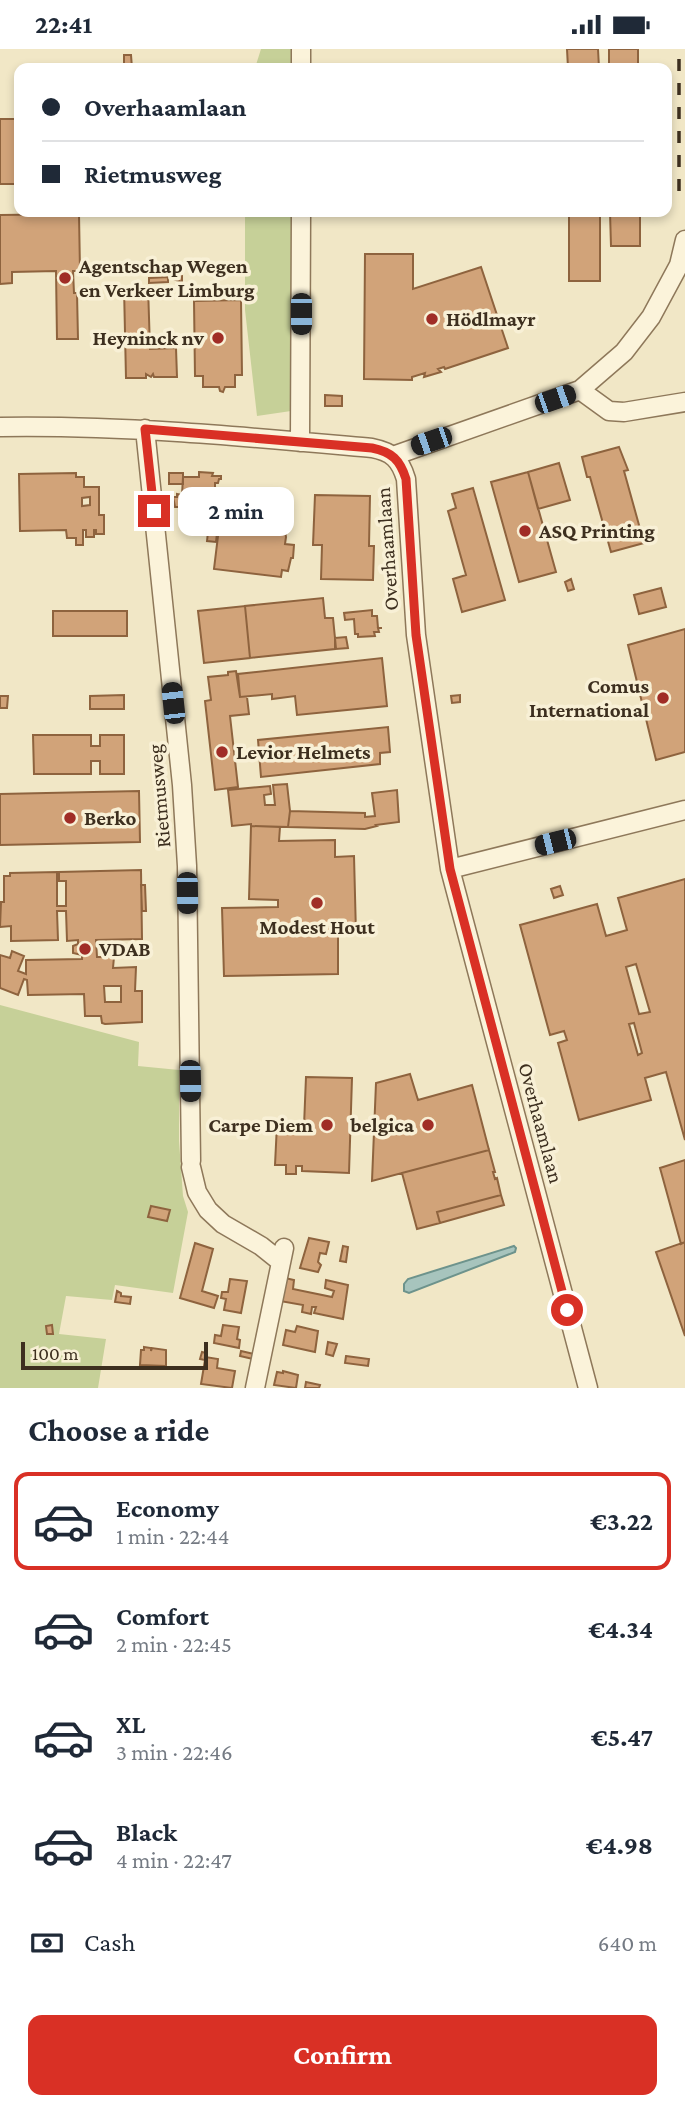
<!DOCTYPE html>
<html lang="en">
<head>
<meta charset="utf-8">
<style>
  :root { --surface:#fff; --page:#f2f2f3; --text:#1f2937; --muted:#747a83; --line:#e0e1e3; --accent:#d93025 }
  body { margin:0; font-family:"Crimson Pro",serif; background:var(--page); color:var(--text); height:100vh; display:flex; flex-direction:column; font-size:26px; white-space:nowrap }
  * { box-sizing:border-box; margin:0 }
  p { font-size:23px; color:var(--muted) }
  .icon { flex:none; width:38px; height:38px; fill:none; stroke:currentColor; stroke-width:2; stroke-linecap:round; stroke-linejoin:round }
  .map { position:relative; height:1339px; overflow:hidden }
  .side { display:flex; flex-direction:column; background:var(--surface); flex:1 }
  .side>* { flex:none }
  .banner { position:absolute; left:14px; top:14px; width:658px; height:154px; border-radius:14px; box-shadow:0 4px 10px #0003; display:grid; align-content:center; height:154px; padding:0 28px; background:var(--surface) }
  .scale { position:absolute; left:21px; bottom:18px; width:187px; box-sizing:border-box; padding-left:7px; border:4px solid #3d2f1f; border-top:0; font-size:19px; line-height:24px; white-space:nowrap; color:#3d2f1f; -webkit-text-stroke:5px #f8f0d6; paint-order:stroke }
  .end { position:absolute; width:32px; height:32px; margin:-16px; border:9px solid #d93025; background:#fff; box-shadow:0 0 0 4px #fff }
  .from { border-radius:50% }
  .bubble { position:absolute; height:49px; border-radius:14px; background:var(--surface); box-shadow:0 4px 10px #0003; font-size:23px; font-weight:700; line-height:49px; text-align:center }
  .car { position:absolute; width:21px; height:42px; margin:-21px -10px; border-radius:9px; box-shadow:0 0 5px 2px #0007; background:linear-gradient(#222 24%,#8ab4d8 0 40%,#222 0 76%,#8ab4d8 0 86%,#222 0) }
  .banner b { display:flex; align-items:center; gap:24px; height:66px; font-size:26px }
  .banner b+b { border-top:2px solid var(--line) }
  .banner i { width:18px; height:18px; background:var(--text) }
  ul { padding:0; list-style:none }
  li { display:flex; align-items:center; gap:21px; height:98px; margin:0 14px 10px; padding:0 14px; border:4px solid transparent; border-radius:14px }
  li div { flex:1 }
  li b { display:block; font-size:26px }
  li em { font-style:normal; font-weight:700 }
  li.active { border-color:var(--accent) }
  li>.icon { width:63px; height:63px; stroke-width:1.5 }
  h2 { padding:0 28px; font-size:32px; line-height:84px }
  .pay { display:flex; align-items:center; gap:18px; height:77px; padding:0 28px; font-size:26px }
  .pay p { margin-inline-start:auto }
  .action { display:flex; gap:14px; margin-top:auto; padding:14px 28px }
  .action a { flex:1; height:80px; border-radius:14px; background:var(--accent); color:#fff; font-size:28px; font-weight:700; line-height:80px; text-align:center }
  .status { display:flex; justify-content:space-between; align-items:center; height:49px; padding:0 35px; background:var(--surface); direction:ltr }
  .status svg { height:19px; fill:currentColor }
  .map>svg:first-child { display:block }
  .green { fill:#c6d098 }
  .water { fill:#a7c4bd; stroke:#6d938c; stroke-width:2 }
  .building { fill:#d1a379; stroke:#8e633e; stroke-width:2; fill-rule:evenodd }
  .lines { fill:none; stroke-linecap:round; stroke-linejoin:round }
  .minor-casing { stroke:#8e785a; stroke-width:21 }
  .minor { stroke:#fbf3da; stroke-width:18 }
  .rail { stroke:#3d2f1f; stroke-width:3.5; stroke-dasharray:12 12; stroke-linecap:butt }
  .route { stroke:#d93025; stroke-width:9 }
  .poi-dot { fill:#a02d26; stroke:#f8f0d6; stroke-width:2.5 }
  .labels { text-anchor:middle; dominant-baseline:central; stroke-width:7; stroke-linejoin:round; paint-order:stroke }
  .poi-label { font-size:21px; font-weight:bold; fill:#3d2f1f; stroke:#f8f0d6; text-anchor:start }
  .street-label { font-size:21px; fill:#3d2f1f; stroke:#f8f0d6 }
</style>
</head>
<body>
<div class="status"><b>22:41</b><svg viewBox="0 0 49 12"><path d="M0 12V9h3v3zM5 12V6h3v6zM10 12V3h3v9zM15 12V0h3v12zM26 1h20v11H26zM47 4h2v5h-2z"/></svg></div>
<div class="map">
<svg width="685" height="1339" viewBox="0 0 685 1339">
  <rect width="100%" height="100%" fill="#f1e7c6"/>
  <path class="green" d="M261,0h31v19h-37z
    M245,163h47l-1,199 -34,5 -12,-106z
    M0,956l139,37 -1,24 41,4v71l4,55 5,16 -15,81 -58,-8 -3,15 -46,-4 -7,38 47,5 -8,49h-98z"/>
  <path class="water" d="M514,1197l2,2 -1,4 -106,41 -5,-2v-7l4,-5z"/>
  <path class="building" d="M567,0h31l1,19h-31z
    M609,0h29v19h-29z
    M124,6h7l1,13h-8z
    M0,70h19v65h-19z
    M569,163h31v69h-31z
    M610,163h30v34h-29z
    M79,165l1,57h-7l1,22h3l1,46h-21l-1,-68 -44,1v11l-12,1v-69z
    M365,205h48v35l68,-22 27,81 -63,21 -1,-2 -6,2 3,3 -17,5 1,-4 -13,4v3l-48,-1z
    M173,223l9,4v6l-14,-5 1,-4 3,1z
    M168,228v5l-19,1v-5z
    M148,237l2,63 26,-1 1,29h-23l-1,-3 -2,3 -5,-3v4h-20l-2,-91z
    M241,251l1,75h-7v12h-10l-2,5 -3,-1 -1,-4h-16v-11h-8l-1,-75z
    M325,346l17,1v10h-17z
    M619,398l9,23 -4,1 20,72 -33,9 -21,-75h-3l-5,-20z
    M559,414l11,37 -32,9 -10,-37z
    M199,423l14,1 -1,3h9v3h-2l-1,4h-3v8h-16l2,27 -15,1 -2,-12h-9l-2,-10h4v-3l5,1 1,-18h16z
    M528,423l28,100 -37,10 -28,-100z
    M76,424v4h8v10h15v28h5v19h-8v-4h-2v7h-8v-7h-3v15h-7v-7h-9l-1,-8 -46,1 -1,-57zM90,448v8l-8,1v-8z
    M169,424h14v11h-14z
    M473,439l32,112 -43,12 -9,-33 13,-4 -18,-64 8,-3 -4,-14z
    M267,440l19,3 -3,27 3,18 -1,7 9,1 -1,13h-2l-3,13 -6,-1 -1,7 -67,-8 9,-74 30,4 -2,22 12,1z
    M315,446l55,1 -1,50h5l-1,34 -52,-1 1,-34h-9z
    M208,483l9,1 -1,9 -9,-1z
    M571,530l3,10 -6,2 -3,-9z
    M661,539l5,19 -27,7 -5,-19z
    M323,549l2,20h8l2,20 11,-1 2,11 -12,1 -1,-11v11l-85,9 -5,-52z
    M245,557l5,52 -46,5 -6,-52z
    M372,561v6h5l1,12h4h-4l1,4h-5l1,4 -17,1v-3h-3l-1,-15 -9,1 -1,-7z
    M53,562h74v25h-74z
    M685,580v123l-29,8 -28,-115z
    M382,609l5,48 -90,9 -2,-19 -23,3v-5l-32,3 -2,-23z
    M236,622l4,26h7l2,17 -19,2 8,71 -23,3 -10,-89 6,-1 -3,-23 20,-2v-3z
    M124,646v14h-34v-13z
    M460,646v7l-8,1 -1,-7z
    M0,647h8l-1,12h-7z
    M388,678l2,25 -10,1v11l-119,13 -3,-37z
    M33,686h58v11h9v-11h24v39h-24v-13h-9v13h-57z
    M287,735l3,27 -2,16 -37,-1v-2l-19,2 -4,-36 42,-4 1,8 -7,1 1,10h10l-2,-20z
    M397,741l2,32 -23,3 1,1 -12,3 -77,-2 2,-16 75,2v4l10,-1 -3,-23z
    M139,742l1,51 -140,3v-51z
    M251,777l29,1 -1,14 56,-1v17l19,-1 2,78 -18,1v39l-114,2 -2,-68 56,-1v-7l-29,-1z
    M141,821l1,69 -46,1 1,17h17l-1,11 23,-1 -1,24h7v31l-37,2 -3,-1 -1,-7h-16l-1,-22 -56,1 -1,-15 -3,-1 -6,16 -18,-7v-33l10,3 2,-7 12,5 -6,15 8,3v-14l56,-1v-4l-9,-2v-7l5,-2v-4l-11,1 -1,-30h-9l1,29 -47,1v-15l-11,1 1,-25h3v-26h6v-3l47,-1v34h9v-25h-7v-9zM104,937h17v16h-16z
    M685,830v261l-19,-68 -21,6 6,22 -72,20 -21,-77 9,-3 -3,-9 -14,4 -30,-110 77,-21 9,32 21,-6 -9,-32zM636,915l14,48 -11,2 -13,-47zM634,974l8,30 -4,2 -9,-31z
    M141,836h4l1,26h-4z
    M560,837l3,9 -9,3 -3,-9z
    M410,1025l8,26 54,-15 17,65 -117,31 4,-98z
    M306,1028l46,1 -3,95 -47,-2v-5h-6v8h-10v-9h-11l2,-41 27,2z
    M489,1101l6,22h-2l2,7 2,-1 4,17 -64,17 3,11 -23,6 -15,-56z
    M685,1111v82l-4,2 -21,-76z
    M501,1146l3,10 -64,18 -3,-11z
    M151,1157l19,4 -3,11 -19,-4z
    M309,1189l20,4 -3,12 -6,-1 -2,9 3,3 -3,7 -18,-4z
    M685,1193v94l-29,-84z
    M195,1194l18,6 -11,42 16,5 -4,12 -34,-10z
    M343,1197l5,1 -2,15 -6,-1z
    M285,1229l9,2 -1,9 39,8 2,-6 -9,-3 1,-8 22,5 -5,34 -29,-6 2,-6h-4l-1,7 -9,-2 1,-7 -23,-4z
    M230,1230l17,2 -6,32 -17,-3 2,-11 -5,-1 1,-6h6z
    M117,1242l4,2v3l10,1 -1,7 -15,-2z
    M52,1276l1,9h-6l-1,-8z
    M223,1276l16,2 -2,12 3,1 -1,8 -25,-5 1,-8 6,1z
    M297,1277l21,5 -3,21 -32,-7 3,-15 9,2z
    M328,1293l9,2 -4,12 -7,-2z
    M144,1298l7,1v3l1,-3 14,2v16l-26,-1 1,-15h3z
    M241,1302l13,3 -1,5 -13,-3z
    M202,1303l4,1 -1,4 13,2 -1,9 18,3 -3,17 -31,-4 4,-24 -5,-1z
    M346,1307l23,3 -1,7 -23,-3z
    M283,1322l15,4 -2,13 -22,-3 3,-13 6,1z
    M306,1333l14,3 -1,3h-14z"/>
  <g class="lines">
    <defs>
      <path id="minor" d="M301,19v-19
        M580,341l29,21 15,1 61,-10
        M0,378c124,-2 248,10 372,21 20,4 28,11 34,31l10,156 34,234 138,519
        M145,380l37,356 5,81 4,295
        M300,393l1,-230
        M393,407l187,-66 44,-38 27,-35 28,-52 6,-25
        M450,820l235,-59
        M191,1118l6,25 11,18 15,14 38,22 20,16
        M255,1339l29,-140"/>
    </defs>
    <use href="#minor" class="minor-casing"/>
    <use href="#minor" class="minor"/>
    <path class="rail" d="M679,142v-142"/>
  </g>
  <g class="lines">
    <path class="route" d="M154,462l-9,-82 227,19c20,4 28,12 34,31l10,156 34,234 117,441"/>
  </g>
  <g class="poi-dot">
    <circle cx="65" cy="229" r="7"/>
    <circle cx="432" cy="270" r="7"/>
    <circle cx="218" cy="289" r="7"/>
    <circle cx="525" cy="482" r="7"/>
    <circle cx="663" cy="649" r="7"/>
    <circle cx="222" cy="703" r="7"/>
    <circle cx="70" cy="769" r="7"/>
    <circle cx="317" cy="854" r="7"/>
    <circle cx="85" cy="900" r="7"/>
    <circle cx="327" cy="1076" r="7"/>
    <circle cx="428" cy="1076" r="7"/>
  </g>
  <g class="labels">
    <g class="poi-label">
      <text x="79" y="217">Agentschap Wegen<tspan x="79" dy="24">en Verkeer Limburg</tspan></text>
      <text x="446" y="270">Hödlmayr</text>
      <text x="204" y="289" text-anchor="end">Heyninck nv</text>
      <text x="539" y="482">ASQ Printing</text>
      <text x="649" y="637" text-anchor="end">Comus<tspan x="649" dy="24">International</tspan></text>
      <text x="236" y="703">Levior Helmets</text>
      <text x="84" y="769">Berko</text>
      <text x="317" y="878" text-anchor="middle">Modest Hout</text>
      <text x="99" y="900">VDAB</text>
      <text x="313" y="1076" text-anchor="end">Carpe Diem</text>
      <text x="414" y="1076" text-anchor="end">belgica</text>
    </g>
    <g class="street-label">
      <text transform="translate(387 500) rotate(-94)">Overhaamlaan</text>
      <text transform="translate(159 747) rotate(-95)">Rietmusweg</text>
      <text transform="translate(541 1074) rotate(75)">Overhaamlaan</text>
    </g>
  </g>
</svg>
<div class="scale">100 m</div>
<i class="end from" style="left:567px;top:1261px"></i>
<i class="end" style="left:154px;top:462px"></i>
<div class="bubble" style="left:178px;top:438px;width:116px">2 min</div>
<i class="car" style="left:301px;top:265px;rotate:180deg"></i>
<i class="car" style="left:555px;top:350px;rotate:71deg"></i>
<i class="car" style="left:431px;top:392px;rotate:251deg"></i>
<i class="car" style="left:173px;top:654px;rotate:354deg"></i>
<i class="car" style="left:555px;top:793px;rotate:256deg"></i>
<i class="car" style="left:187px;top:844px;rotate:179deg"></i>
<i class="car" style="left:190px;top:1032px;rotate:179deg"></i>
<div class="banner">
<b><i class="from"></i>Overhaamlaan</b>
<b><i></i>Rietmusweg</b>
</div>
</div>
<section class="side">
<h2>Choose a ride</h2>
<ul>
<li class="active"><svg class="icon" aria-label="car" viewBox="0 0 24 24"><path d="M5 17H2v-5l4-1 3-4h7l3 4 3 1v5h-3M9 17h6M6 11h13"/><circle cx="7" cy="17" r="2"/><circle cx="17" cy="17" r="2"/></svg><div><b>Economy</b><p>1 min · 22:44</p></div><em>€3.22</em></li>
<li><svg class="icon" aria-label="car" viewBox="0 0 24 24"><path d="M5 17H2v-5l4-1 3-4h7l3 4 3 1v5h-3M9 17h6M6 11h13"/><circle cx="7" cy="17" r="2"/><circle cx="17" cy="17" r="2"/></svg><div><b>Comfort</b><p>2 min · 22:45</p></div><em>€4.34</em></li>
<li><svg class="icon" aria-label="car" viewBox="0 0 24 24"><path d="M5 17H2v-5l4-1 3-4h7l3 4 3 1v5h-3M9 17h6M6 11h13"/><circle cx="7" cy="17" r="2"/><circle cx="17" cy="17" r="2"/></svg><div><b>XL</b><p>3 min · 22:46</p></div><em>€5.47</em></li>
<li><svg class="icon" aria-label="car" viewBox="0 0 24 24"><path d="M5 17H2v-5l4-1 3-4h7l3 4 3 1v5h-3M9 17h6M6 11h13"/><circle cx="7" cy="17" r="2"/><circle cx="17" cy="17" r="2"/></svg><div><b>Black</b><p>4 min · 22:47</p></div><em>€4.98</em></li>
</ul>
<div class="pay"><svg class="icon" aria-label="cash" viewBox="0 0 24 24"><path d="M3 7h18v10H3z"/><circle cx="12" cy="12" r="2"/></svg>Cash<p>640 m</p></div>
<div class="action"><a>Confirm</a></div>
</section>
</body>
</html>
